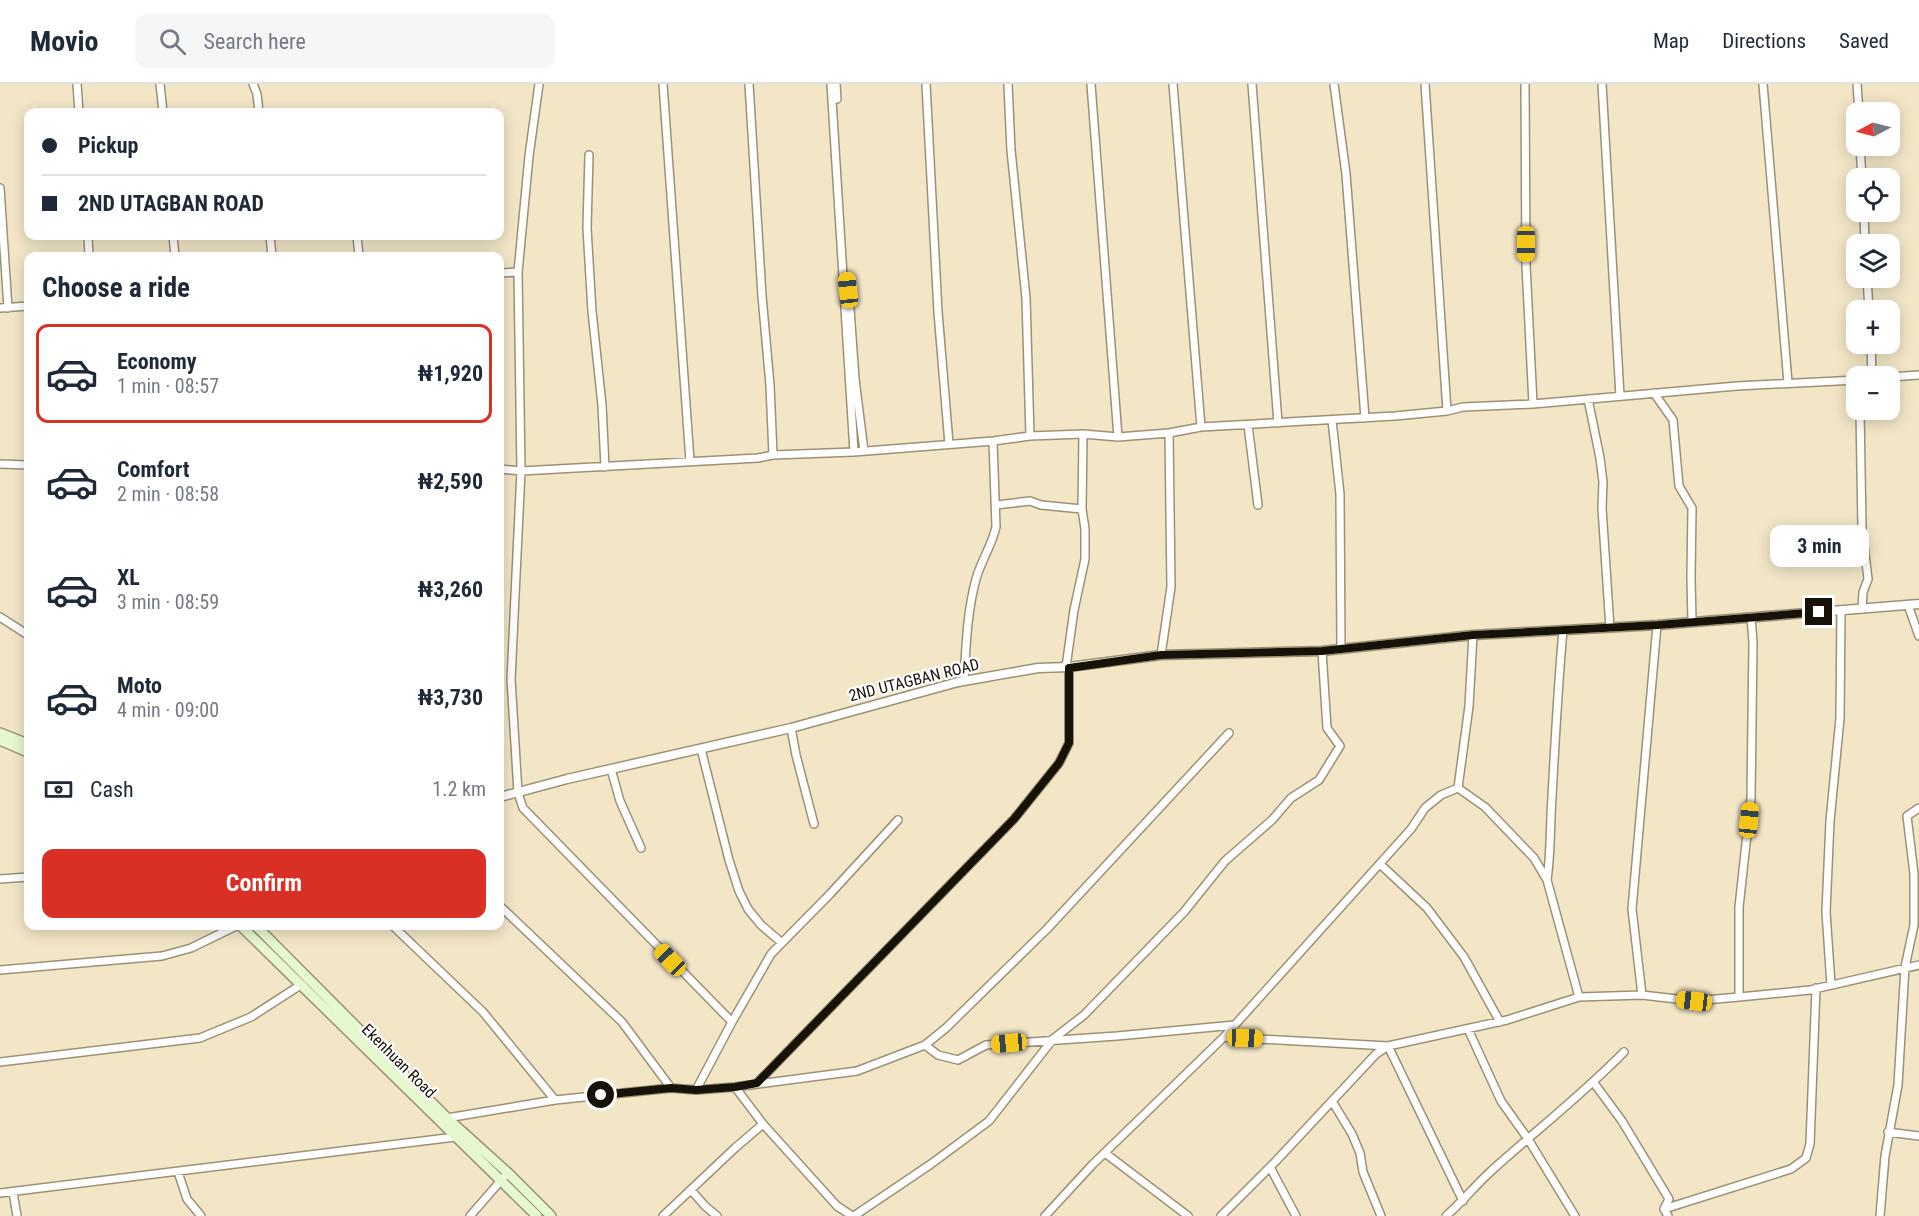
<!DOCTYPE html>
<html lang="en">
<head>
<meta charset="utf-8">
<style>
  :root { --surface:#fff; --page:#f6f6f7; --text:#1f2937; --muted:#747a83; --line:#e0e1e3; --accent:#d93025 }
  body { margin:0; font-family:"Roboto Condensed",sans-serif; background:var(--page); color:var(--text); height:100vh; display:flex; flex-direction:column; font-size:22px; white-space:nowrap }
  * { box-sizing:border-box; margin:0 }
  p { font-size:20px; color:var(--muted) }
  .icon { flex:none; width:33px; height:33px; fill:none; stroke:currentColor; stroke-width:2; stroke-linecap:round; stroke-linejoin:round }
  .map { position:relative; flex:1; overflow:hidden }
  .details { position:absolute; left:24px; top:168px; width:480px; height:678px; display:flex; flex-direction:column; background:var(--surface); border-radius:12px; box-shadow:0 3px 15px #0003 }
  .details>* { flex:none }
  .banner { position:absolute; left:24px; top:24px; width:480px; height:132px; border-radius:12px; box-shadow:0 3px 15px #0003; display:grid; align-content:center; height:132px; padding:0 18px; background:var(--surface) }
  .needle { width:39px; rotate:263deg }
  .fabs { position:absolute; left:1846px; top:18px; display:grid; gap:12px }
  .fabs a { display:grid; place-items:center; width:54px; height:54px; border-radius:12px; background:var(--surface); box-shadow:0 3px 15px #0003; font-size:30px }
  .end { position:absolute; width:27px; height:27px; margin:-14px; border:8px solid #171207; background:#fff; box-shadow:0 0 0 3px #fff }
  .from { border-radius:50% }
  .bubble { position:absolute; height:42px; border-radius:12px; background:var(--surface); box-shadow:0 3px 15px #0003; font-size:20px; font-weight:700; line-height:42px; text-align:center }
  .car { position:absolute; width:18px; height:36px; margin:-18px -9px; border-radius:8px; box-shadow:0 0 4px 2px #0007; background:linear-gradient(#f5c518 24%,#345 0 40%,#f5c518 0 76%,#345 0 86%,#f5c518 0) }
  .banner b { display:flex; align-items:center; gap:21px; height:57px; font-size:22px }
  .banner b+b { border-top:2px solid var(--line) }
  .banner i { width:15px; height:15px; background:var(--text) }
  ul { padding:0; list-style:none }
  li { display:flex; align-items:center; gap:18px; height:99px; margin:0 12px 9px; padding:0 6px; border:3px solid transparent; border-radius:12px }
  li div { flex:1 }
  li b { display:block; font-size:22px }
  li em { font-style:normal; font-weight:700 }
  li.on { border-color:var(--accent) }
  li>.icon { width:54px; height:54px; stroke-width:1.5 }
  h2 { padding:0 18px; font-size:27px; line-height:72px }
  .pay { display:flex; align-items:center; gap:15px; height:66px; padding:0 18px; font-size:22px }
  .pay p { margin-inline-start:auto }
  .primary-button { display:flex; gap:12px; margin-top:auto; padding:12px 18px }
  .primary-button a { flex:1; height:69px; border-radius:12px; background:var(--accent); color:#fff; font-size:24px; font-weight:700; line-height:69px; text-align:center }
  header { display:flex; align-items:center; gap:36px; box-sizing:border-box; height:84px; padding:0 30px; background:var(--surface); border-bottom:2px solid var(--line) }
  header strong { font-size:28px }
  nav { display:flex; gap:33px; margin-inline-start:auto; font-size:21px }
  .search { width:420px; height:54px; background:var(--page); display:flex; align-items:center; gap:15px; box-sizing:border-box; padding:0 21px; border-radius:12px; color:var(--muted); font-size:22px }
  .map>svg:first-child { display:block }
  .lines { fill:none; stroke-linecap:round; stroke-linejoin:round }
  .minor-casing { stroke:#9d9174; stroke-width:10 }
  .tertiary-casing { stroke:#9d9174; stroke-width:11 }
  .secondary-casing { stroke:#9d9174; stroke-width:12 }
  .minor { stroke:#fff; stroke-width:7 }
  .tertiary { stroke:#fff; stroke-width:8 }
  .secondary { stroke:#e6f8d0; stroke-width:9 }
  .route { stroke:#171207; stroke-width:8 }
  .labels { text-anchor:middle; dominant-baseline:central; stroke-width:4.5; stroke-linejoin:round; paint-order:stroke }
  .street-label { font-size:16px; fill:#171207; stroke:#fff }
</style>
</head>
<body>
<header>
<strong>Movio</strong>
<div class="search"><svg class="icon" aria-label="search" viewBox="0 0 24 24"><circle cx="10" cy="10" r="6"/><path d="M15 15l6 6"/></svg>Search here</div>
<nav><a>Map</a><a>Directions</a><a>Saved</a></nav>
</header>
<div class="map">
<svg width="1919" height="1132" viewBox="0 0 1919 1132">
  <rect width="100%" height="100%" fill="#f3e6c7"/>
  <g class="lines">
    <defs>
      <path id="minor" d="M77,0l2,28
        M160,0l3,28
        M253,0l4,10 2,18
        M539,0l-10,72 -11,116 3,199 -10,208 7,114 5,15 209,214
        M663,0l27,377
        M749,0l13,212 8,89 3,70
        M831,0l23,368
        M836,0l1,15
        M926,0l12,228 11,132
        M1008,0l3,66 15,148 4,138
        M1091,0l27,353
        M1173,0l28,343
        M1252,0l26,339
        M1334,0l12,90 19,244
        M1425,0l22,327
        M1525,0l1,181 7,139
        M1602,0l18,312
        M1763,0l25,299
        M1857,0l2,28
        M1860,62l2,32
        M589,71l-2,73 5,83 10,94 3,62
        M0,104l8,120
        M1864,128l1,32
        M88,152l1,20
        M173,152l2,20
        M270,152l2,20
        M357,152l2,20
        M500,189l18,-1
        M1867,194l2,32
        M849,211l6,84 9,72
        M0,224l28,-2
        M1871,260l1,32
        M1890,293l29,-2
        M1654,309l19,27 6,66 13,22 -1,69 1,45
        M1588,315l12,59 3,24 -1,26 8,120
        M1860,326l2,119 6,50 -5,13 -1,17
        M1332,336l8,74 1,155
        M1248,341l10,80
        M0,380l28,1
        M500,385l21,2 237,-13 15,-3 81,-3 139,-11 37,-5 53,-2 35,3 51,-4 32,-6 194,-11 52,-5 16,-4 70,-3 204,-18 120,-6
        M996,421l34,-4 11,4 41,4 3,20v30l-11,51 -8,57
        M1082,425l1,-75
        M1908,521l11,31
        M0,533l28,18
        M1161,571l10,-68 -2,-154
        M964,597c2,-35 3,-69 12,-102 5,-18 16,-34 20,-52l-3,-86
        M791,644l5,27 18,69
        M701,665l28,111 10,31 9,18 13,16 21,18
        M611,685l9,32 21,47
        M1458,704l27,19 49,51 13,22 32,117
        M1380,780l47,44 37,49 36,65
        M0,795l28,-2
        M1547,796c4,-28 3,-55 5,-83 3,-56 6,-111 11,-167
        M500,822l122,116 49,66
        M393,842l90,86 72,88
        M0,886l162,-14 29,-8 45,-22
        M1831,901l-5,-73 4,-91 10,-103 1,-108
        M1642,911l-10,-86 25,-284
        M1739,913v-90l12,-109 2,-156 -2,-25
        M1468,945l33,72 27,38 47,77
        M1224,953l164,9 119,-26 72,-23 63,-2 52,6 45,-4 71,-7 109,-25
        M925,961l21,-17 101,-99 182,-196
        M0,978l200,-24 51,-21 51,-33
        M757,999l257,-264 45,-56 10,-20v-76
        M1594,999l28,38 47,78 -5,10 4,7
        M735,1003l28,37 74,82 15,10
        M696,1006l36,-68 39,-68 59,-60 68,-74
        M1332,1017l20,33 8,19 3,19 18,44
        M447,1034l108,-18 116,-12 25,2 39,-3 122,-16 68,-26 13,10 20,5 28,-15 131,-9 118,-11
        M1888,1048l31,4
        M1105,1069l83,63
        M1270,1083l26,49
        M178,1088l9,27 14,17
        M691,1106l14,16 12,10
        M13,1108l4,24
        M0,1109l455,-56
        M1664,1125l127,-40 15,-11 4,-14 6,-156
        M470,1132l34,-39
        M663,1132l72,-68 28,-24
        M854,1132l77,-52 58,-43 64,-82 31,-24 100,-103 41,-51 47,-41 19,-22 28,-18 21,-34 -13,-18 -5,-77
        M1045,1132l48,-52 131,-127 187,-208 14,-21 16,-13 17,-7 11,-82 4,-71
        M1221,1132l54,-54 101,-108 12,-8 75,155
        M1446,1132c15,-13 28,-29 43,-43 45,-41 92,-77 135,-121
        M1880,1132l5,-60 13,-71 7,-118 9,-42v-51l-7,-58 12,-8"/>
      <path id="tertiary" d="M500,713l67,-18 224,-51 167,-46 80,-14 31,-1 92,-12 161,-4 151,-16 184,-10 262,-21"/>
      <path id="secondary" d="M0,649l28,11
        M0,656l28,12
        M241,842l296,290
        M256,842l191,192 61,55 43,43"/>
    </defs>
    <use href="#minor" class="minor-casing"/>
    <use href="#tertiary" class="tertiary-casing"/>
    <use href="#secondary" class="secondary-casing"/>
    <use href="#minor" class="minor"/>
    <use href="#tertiary" class="tertiary"/>
    <use href="#secondary" class="secondary"/>
  </g>
  <g class="lines">
    <path class="route" d="M601,1011l70,-7 25,2 39,-3 22,-4 257,-264 45,-56 10,-20v-75l92,-13 161,-4 151,-16 185,-10 161,-13"/>
  </g>
  <g class="labels">
    <g class="street-label">
      <text transform="translate(914 596) rotate(-14)">2ND UTAGBAN ROAD</text>
      <text transform="translate(399 977) rotate(45)">Ekenhuan Road</text>
    </g>
  </g>
</svg>
<div class="fabs">
<a><svg class="needle" viewBox="-14 -14 28 28"><path d="M0-13l5 13h-10z" fill="#e53935"/><path d="M0 13l5-13h-10z" fill="#747a83"/></svg></a>
<a><svg class="icon" aria-label="locate" viewBox="0 0 24 24"><circle cx="12" cy="12" r="6"/><path d="M12 2v4M12 18v4M2 12h4M18 12h4"/></svg></a>
<a><svg class="icon" aria-label="layers" viewBox="0 0 24 24"><path d="M12 4l9 5-9 5-9-5zM3 14l9 5 9-5"/></svg></a>
<a>+</a>
<a>−</a>
</div>
<i class="end from" style="left:601px;top:1011px"></i>
<i class="end" style="left:1819px;top:528px"></i>
<div class="bubble" style="left:1770px;top:441px;width:99px">3 min</div>
<i class="car" style="left:1526px;top:160px;rotate:180deg"></i>
<i class="car" style="left:848px;top:206px;rotate:354deg"></i>
<i class="car" style="left:1749px;top:736px;rotate:6deg"></i>
<i class="car" style="left:670px;top:876px;rotate:316deg"></i>
<i class="car" style="left:1694px;top:917px;rotate:277deg"></i>
<i class="car" style="left:1245px;top:954px;rotate:92deg"></i>
<i class="car" style="left:1009px;top:959px;rotate:265deg"></i>
<div class="banner">
<b><i class="from"></i>Pickup</b>
<b><i></i>2ND UTAGBAN ROAD</b>
</div>
<section class="details">
<h2>Choose a ride</h2>
<ul>
<li class="on"><svg class="icon" aria-label="car" viewBox="0 0 24 24"><path d="M5 17H2v-5l4-1 3-4h7l3 4 3 1v5h-3M9 17h6M6 11h13"/><circle cx="7" cy="17" r="2"/><circle cx="17" cy="17" r="2"/></svg><div><b>Economy</b><p>1 min · 08:57</p></div><em>₦1,920</em></li>
<li><svg class="icon" aria-label="car" viewBox="0 0 24 24"><path d="M5 17H2v-5l4-1 3-4h7l3 4 3 1v5h-3M9 17h6M6 11h13"/><circle cx="7" cy="17" r="2"/><circle cx="17" cy="17" r="2"/></svg><div><b>Comfort</b><p>2 min · 08:58</p></div><em>₦2,590</em></li>
<li><svg class="icon" aria-label="car" viewBox="0 0 24 24"><path d="M5 17H2v-5l4-1 3-4h7l3 4 3 1v5h-3M9 17h6M6 11h13"/><circle cx="7" cy="17" r="2"/><circle cx="17" cy="17" r="2"/></svg><div><b>XL</b><p>3 min · 08:59</p></div><em>₦3,260</em></li>
<li><svg class="icon" aria-label="car" viewBox="0 0 24 24"><path d="M5 17H2v-5l4-1 3-4h7l3 4 3 1v5h-3M9 17h6M6 11h13"/><circle cx="7" cy="17" r="2"/><circle cx="17" cy="17" r="2"/></svg><div><b>Moto</b><p>4 min · 09:00</p></div><em>₦3,730</em></li>
</ul>
<div class="pay"><svg class="icon" aria-label="cash" viewBox="0 0 24 24"><path d="M3 7h18v10H3z"/><circle cx="12" cy="12" r="2"/></svg>Cash<p>1.2 km</p></div>
<div class="primary-button"><a>Confirm</a></div>
</section>
</div>
</body>
</html>
